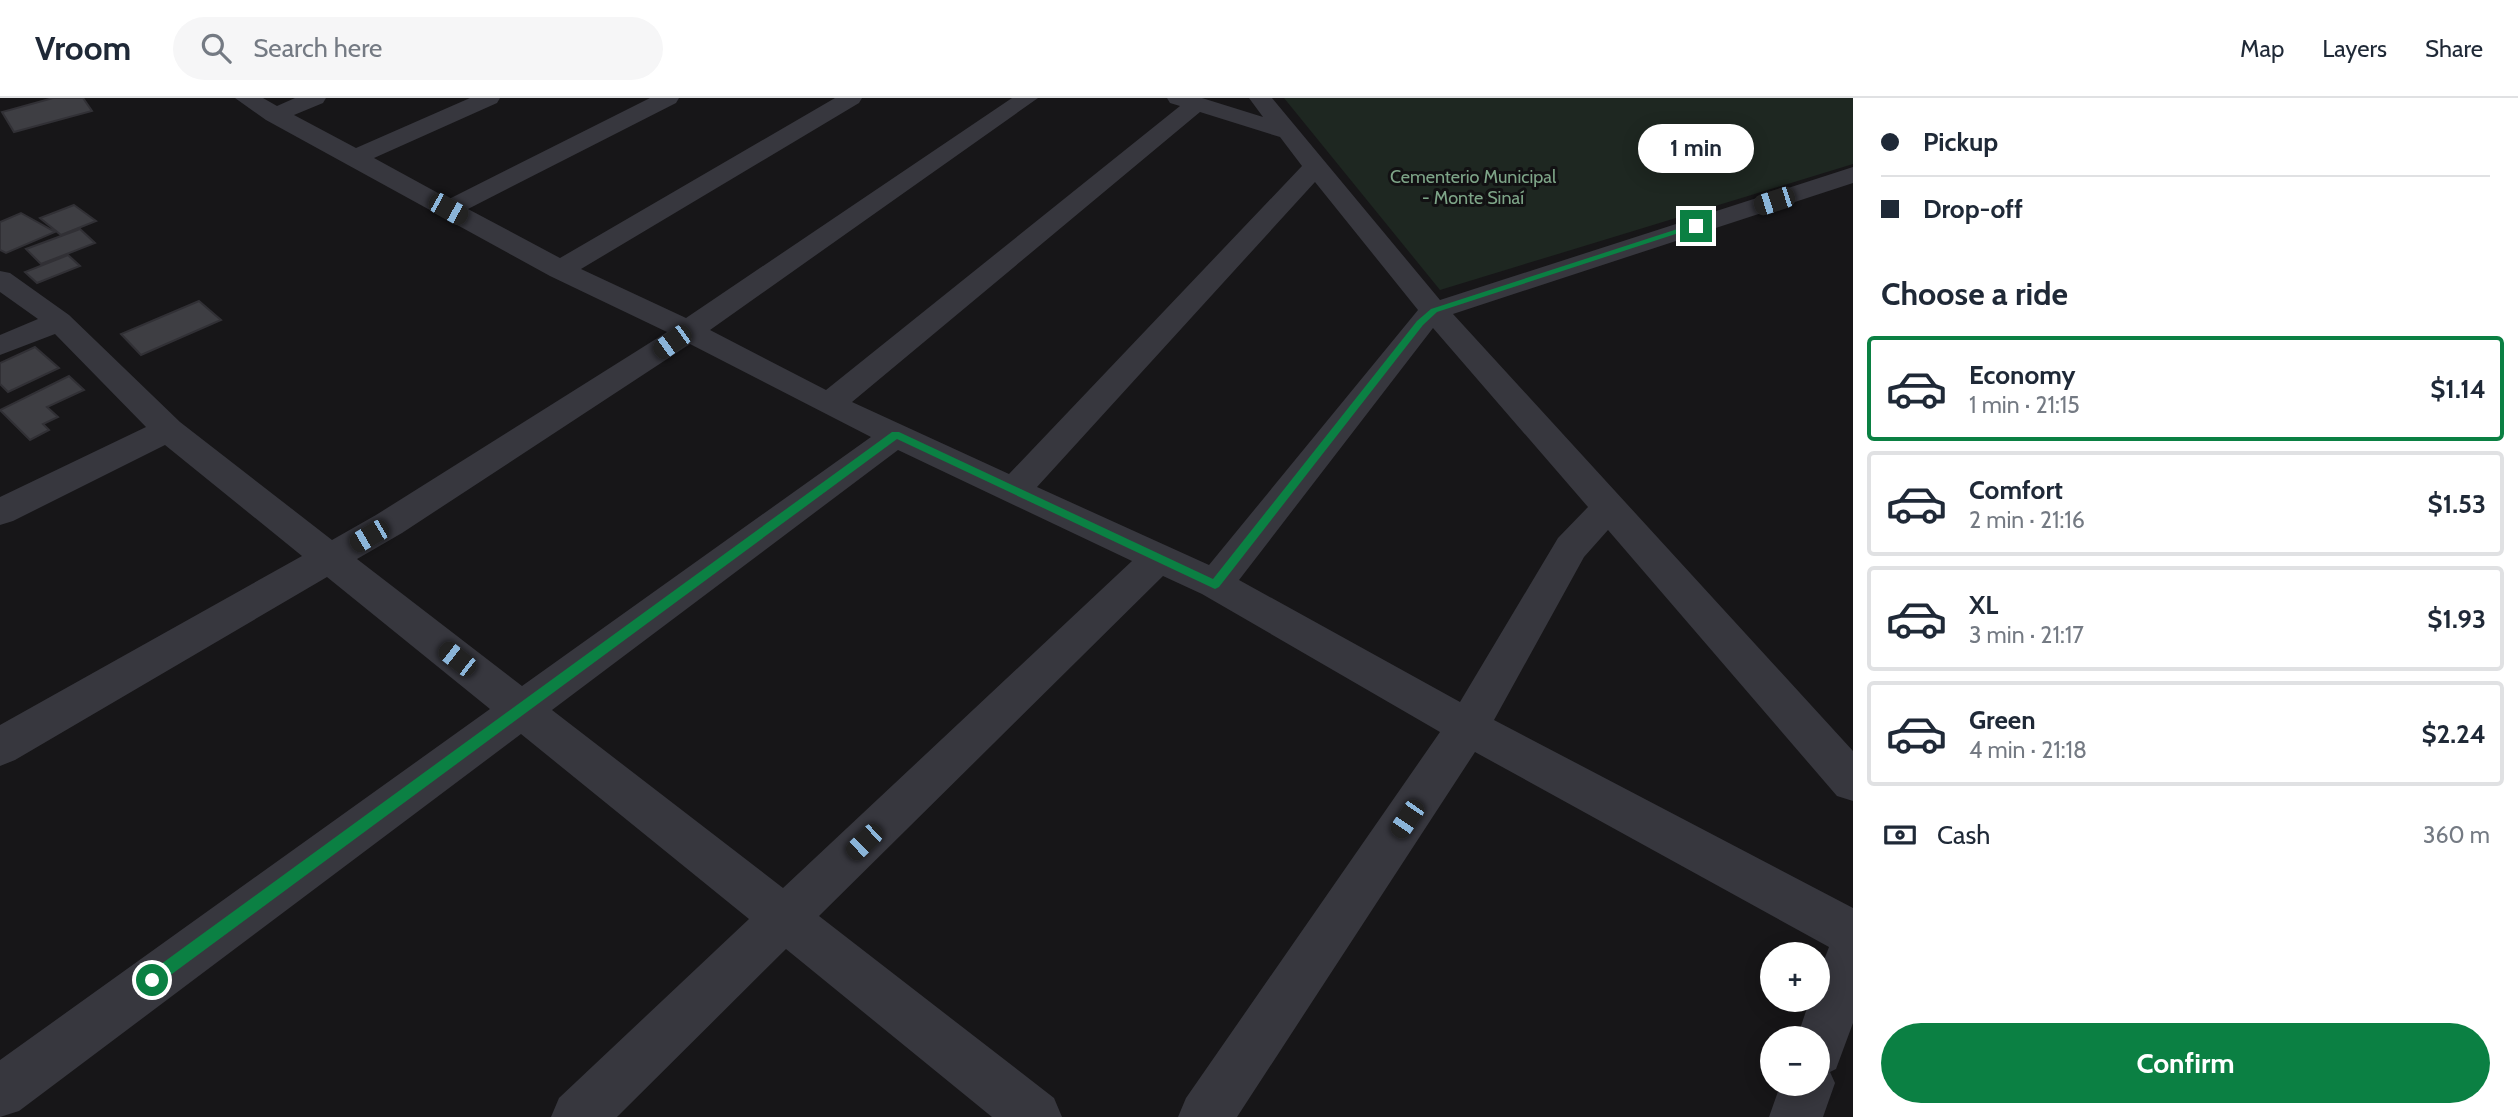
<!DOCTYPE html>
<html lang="en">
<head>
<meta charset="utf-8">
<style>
  :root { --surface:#fff; --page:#f6f6f7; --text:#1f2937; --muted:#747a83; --line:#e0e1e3; --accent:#0b8043 }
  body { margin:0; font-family:Cabin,sans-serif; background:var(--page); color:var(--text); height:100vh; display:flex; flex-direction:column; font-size:26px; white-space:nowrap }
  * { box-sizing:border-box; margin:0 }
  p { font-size:23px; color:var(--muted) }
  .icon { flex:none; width:38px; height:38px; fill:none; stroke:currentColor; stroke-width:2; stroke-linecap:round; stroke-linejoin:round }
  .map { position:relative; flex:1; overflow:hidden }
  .details { display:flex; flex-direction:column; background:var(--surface); width:665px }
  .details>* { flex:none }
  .banner { display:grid; align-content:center; height:154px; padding:0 28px; background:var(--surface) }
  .fabs { position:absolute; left:1760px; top:844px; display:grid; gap:14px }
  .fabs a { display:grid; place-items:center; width:70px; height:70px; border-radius:50%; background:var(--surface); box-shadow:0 4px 18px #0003; font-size:35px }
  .end { position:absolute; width:32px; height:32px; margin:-16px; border:9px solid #0b8043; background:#fff; box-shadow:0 0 0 4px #fff }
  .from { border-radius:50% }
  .bubble { position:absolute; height:49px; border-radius:24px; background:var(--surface); box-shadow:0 4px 18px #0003; font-size:23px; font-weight:800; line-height:49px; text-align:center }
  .car { position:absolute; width:21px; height:42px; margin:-21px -10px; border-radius:9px; box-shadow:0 0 5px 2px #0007; background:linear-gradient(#222 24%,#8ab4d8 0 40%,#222 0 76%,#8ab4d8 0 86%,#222 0) }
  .banner b { display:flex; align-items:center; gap:24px; height:66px; font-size:26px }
  .banner b+b { border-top:2px solid var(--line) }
  .banner i { width:18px; height:18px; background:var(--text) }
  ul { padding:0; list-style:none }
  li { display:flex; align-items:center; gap:21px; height:105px; margin:0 14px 10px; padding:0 14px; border:4px solid var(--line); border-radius:7px }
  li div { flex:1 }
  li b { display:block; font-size:26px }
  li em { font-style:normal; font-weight:800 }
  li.current { border-color:var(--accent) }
  li>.icon { width:63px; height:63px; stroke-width:1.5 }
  h2 { padding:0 28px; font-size:32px; line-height:84px }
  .pay { display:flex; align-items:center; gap:18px; height:77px; padding:0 28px; font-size:26px }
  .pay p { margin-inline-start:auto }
  .cta { display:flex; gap:14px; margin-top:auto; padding:14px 28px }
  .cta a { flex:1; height:80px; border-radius:42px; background:var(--accent); color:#fff; font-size:28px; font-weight:800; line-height:80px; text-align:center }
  header { display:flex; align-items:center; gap:42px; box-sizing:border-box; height:98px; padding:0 35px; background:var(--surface); border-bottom:2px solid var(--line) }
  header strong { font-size:33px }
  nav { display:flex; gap:38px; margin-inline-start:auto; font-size:24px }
  .search { width:490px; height:63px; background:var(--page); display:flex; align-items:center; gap:18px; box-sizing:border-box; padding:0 24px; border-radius:38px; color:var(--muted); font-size:26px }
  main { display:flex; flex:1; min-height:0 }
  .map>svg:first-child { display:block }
  .green { fill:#1e2721 }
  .building { fill:#3e3e43; stroke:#313035; stroke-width:2 }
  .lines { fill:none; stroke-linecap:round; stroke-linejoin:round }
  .minor { fill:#37373e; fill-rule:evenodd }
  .route { fill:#0b8043 }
  .labels { text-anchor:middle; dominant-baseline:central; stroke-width:6; stroke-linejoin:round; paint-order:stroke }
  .far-park-label { font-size:18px; fill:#7ea588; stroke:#121113 }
</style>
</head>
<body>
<header>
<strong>Vroom</strong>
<div class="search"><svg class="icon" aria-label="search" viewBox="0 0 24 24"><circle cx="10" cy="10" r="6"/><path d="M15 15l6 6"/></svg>Search here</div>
<nav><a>Map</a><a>Layers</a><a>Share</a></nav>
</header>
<main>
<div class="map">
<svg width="1853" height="1019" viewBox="0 0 1853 1019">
  <rect width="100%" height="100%" fill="#171618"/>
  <path class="green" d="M1284,0h569v66l-413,126z"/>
  <path class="building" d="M53,0h30l9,13 -78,21 -12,-20z
    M74,107l22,16 -35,14 -21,-17z
    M21,115l34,19 -49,21 -6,-3v-28z
    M80,131l15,14 -54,21 -15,-15z
    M68,157l12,11 -43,17 -12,-11z
    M199,203l22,19 -80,35 -20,-21z
    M35,249l24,21 -51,24 -8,-8v-21z
    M69,278l15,14 -37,17 11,10 -15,7 6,6 -19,10 -30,-30z"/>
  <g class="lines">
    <path class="minor" d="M235,0h28l14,8 18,-8h31l-3,5 -29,12 62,33 114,-50h30l-3,5 -123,55 75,41 201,-101h29l-3,5 -208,106 92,49 275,-160h27l-3,5 -278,166 105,49 326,-220h26l-328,232 116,60 354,-284 -10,-3 -3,-5h35l61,19 -14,-19h23l168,202 413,-133v16l-400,131 400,437v50l-16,-5 -229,-266 -24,27 -90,163 359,188v115l-17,46 -6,3 5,11 -12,34h-54l12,-34h37v-45h-21l13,-39h8v-23l11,-29 -354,-195 -238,365h-59l8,-19 254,-366 -238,-138 -39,-18 -344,340 235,182 8,19h-70l-206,-168 -169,168h-66l8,-19 190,-179 -228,-185 -502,377 -19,6v-57l490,-351 -163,-132 -312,183 -15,6v-41l302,-169 -137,-111 -152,76 -13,4v-28l146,-70 -91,-93 -55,21v-20l38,-16 -38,-27v-21l10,2 59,42 111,107 152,118 44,-25 291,-183 -117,-56 -284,-156zM1200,14l80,25 22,29 -293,308 -157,-72zM1315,84l103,128 -209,255 -172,-78zM1433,230l155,179 -30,31 -98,164 -221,-122zM690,246l181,93 -349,249 -165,-127 45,-26zM898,352l234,111 -349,327 -231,-178z"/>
  </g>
  <path class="route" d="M1693,126l7,2 -263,86 -14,13 -204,262 -4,2 -318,-150 -740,546 -5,2 -6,-2 -2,-5 2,-5 746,-543h7l314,147 204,-258 14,-12z"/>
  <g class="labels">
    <g class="far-park-label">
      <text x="1473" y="79">Cementerio Municipal<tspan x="1473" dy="21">- Monte Sinaí</tspan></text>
    </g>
  </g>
</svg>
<div class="fabs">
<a>+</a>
<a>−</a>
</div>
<i class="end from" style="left:152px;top:882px"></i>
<i class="end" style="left:1696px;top:128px"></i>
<div class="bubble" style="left:1638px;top:26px;width:116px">1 min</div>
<i class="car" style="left:1774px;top:103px;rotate:252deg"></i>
<i class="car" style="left:448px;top:111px;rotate:119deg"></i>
<i class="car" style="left:672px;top:244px;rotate:234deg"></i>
<i class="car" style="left:369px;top:438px;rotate:240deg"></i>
<i class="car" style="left:457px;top:561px;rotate:308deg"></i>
<i class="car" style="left:1407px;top:721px;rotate:214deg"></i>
<i class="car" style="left:864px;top:744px;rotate:226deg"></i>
</div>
<section class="details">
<div class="banner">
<b><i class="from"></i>Pickup</b>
<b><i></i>Drop-off</b>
</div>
<h2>Choose a ride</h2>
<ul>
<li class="current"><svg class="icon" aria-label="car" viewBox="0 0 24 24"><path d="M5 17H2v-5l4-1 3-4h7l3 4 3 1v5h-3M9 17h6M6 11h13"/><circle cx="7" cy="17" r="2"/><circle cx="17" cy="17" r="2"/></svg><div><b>Economy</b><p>1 min · 21:15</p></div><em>$1.14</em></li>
<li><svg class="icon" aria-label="car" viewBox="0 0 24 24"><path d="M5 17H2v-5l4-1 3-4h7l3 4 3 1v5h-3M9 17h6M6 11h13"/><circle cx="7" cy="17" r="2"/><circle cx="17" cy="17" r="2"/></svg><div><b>Comfort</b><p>2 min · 21:16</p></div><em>$1.53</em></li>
<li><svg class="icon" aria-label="car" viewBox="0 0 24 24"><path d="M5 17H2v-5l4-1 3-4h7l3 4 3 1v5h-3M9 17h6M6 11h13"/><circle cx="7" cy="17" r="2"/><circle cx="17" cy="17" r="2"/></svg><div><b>XL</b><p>3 min · 21:17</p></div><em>$1.93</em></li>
<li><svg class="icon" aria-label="car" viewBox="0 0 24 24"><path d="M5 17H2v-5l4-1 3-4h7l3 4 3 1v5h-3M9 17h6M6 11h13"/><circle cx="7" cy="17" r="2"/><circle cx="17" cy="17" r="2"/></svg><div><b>Green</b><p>4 min · 21:18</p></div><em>$2.24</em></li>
</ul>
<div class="pay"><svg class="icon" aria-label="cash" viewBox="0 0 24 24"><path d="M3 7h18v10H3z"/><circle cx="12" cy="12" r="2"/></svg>Cash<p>360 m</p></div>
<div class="cta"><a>Confirm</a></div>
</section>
</main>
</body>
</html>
